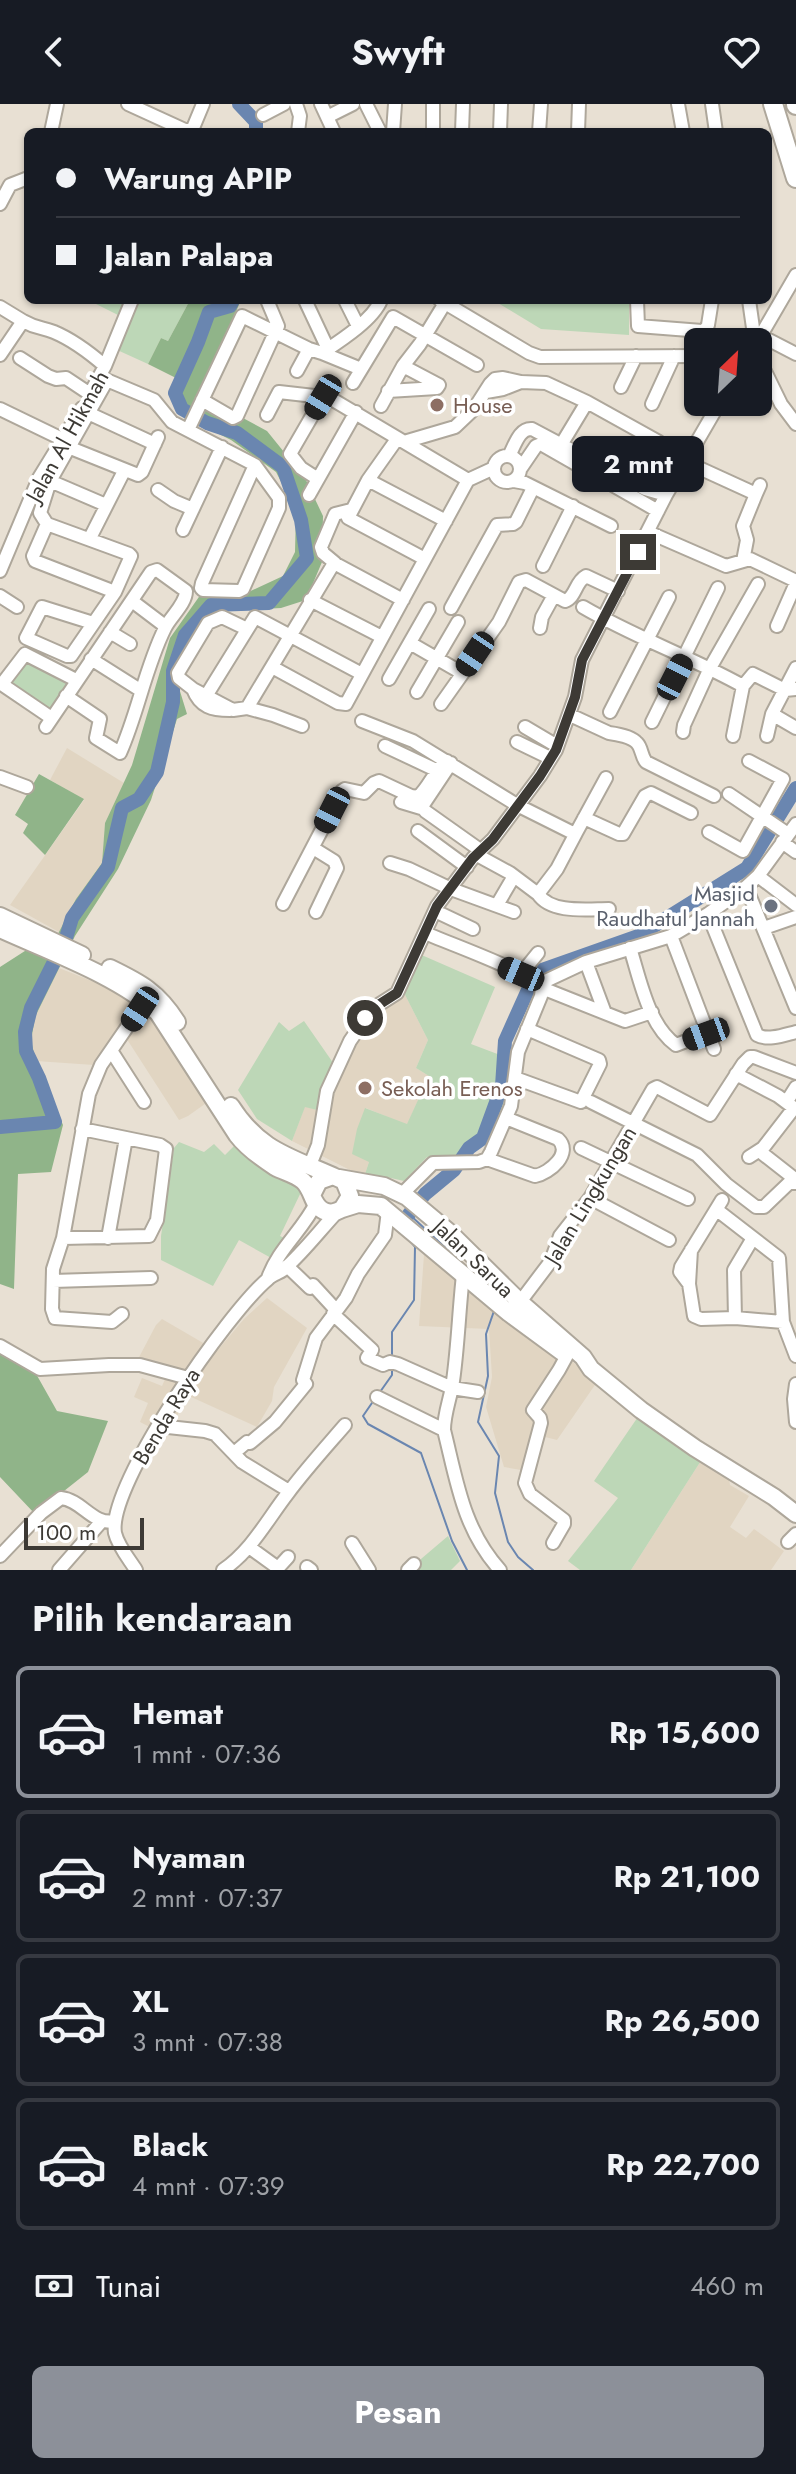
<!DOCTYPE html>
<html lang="id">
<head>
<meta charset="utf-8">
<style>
  :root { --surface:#171b24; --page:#20242c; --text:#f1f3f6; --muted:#9ea1a6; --line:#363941; --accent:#8c9099 }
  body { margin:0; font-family:Jost,sans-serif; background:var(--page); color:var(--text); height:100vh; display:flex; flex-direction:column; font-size:30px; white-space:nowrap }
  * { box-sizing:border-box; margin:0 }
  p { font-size:26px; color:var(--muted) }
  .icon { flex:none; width:44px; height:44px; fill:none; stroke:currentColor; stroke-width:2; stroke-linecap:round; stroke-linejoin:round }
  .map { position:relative; height:1466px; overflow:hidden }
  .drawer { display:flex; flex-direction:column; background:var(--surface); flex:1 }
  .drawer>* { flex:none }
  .top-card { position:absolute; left:24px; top:24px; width:748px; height:176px; border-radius:12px; box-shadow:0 2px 6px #0004; display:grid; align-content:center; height:176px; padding:0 32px; background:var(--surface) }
  .needle { width:52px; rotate:25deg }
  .fabs { position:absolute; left:684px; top:224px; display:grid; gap:16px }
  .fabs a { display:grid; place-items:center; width:88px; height:88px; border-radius:12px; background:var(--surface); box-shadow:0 2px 6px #0004; font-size:40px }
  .scale { position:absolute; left:24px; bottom:20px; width:120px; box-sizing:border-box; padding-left:8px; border:4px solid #3d3a35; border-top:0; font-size:22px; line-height:28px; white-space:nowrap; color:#3d3a35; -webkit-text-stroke:6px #fff; paint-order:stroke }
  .end { position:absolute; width:36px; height:36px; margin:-18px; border:10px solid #3d3a35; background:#fff; box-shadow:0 0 0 4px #fff }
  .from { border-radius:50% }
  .bubble { position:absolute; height:56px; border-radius:12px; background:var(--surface); box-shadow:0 2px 6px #0004; font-size:26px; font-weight:700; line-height:56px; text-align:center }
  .car { position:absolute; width:24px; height:48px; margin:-24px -12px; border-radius:10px; box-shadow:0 0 6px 2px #0007; background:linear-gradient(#222 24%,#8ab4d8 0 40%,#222 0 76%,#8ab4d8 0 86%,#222 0) }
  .top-card b { display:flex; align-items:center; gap:28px; height:76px; font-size:30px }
  .top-card b+b { border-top:2px solid var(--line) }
  .top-card i { width:20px; height:20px; background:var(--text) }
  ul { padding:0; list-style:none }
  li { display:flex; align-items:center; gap:24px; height:132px; margin:0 16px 12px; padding:0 16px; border:4px solid var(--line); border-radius:12px }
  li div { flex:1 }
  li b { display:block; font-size:30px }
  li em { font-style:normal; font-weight:700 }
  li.on { border-color:var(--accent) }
  li>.icon { width:72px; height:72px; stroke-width:1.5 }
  h2 { padding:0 32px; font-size:36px; line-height:96px }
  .pay { display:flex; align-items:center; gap:20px; height:88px; padding:0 32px; font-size:30px }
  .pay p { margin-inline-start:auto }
  .primary-button { display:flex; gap:16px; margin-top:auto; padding:16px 32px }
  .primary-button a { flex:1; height:92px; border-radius:12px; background:var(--accent); color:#fff; font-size:32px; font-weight:700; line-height:92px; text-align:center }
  header { display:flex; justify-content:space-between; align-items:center; height:104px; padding:0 32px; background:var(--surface); font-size:36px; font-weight:700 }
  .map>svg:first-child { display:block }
  .built { fill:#e1d5c2 }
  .green { fill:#bdd7b7 }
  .forest { fill:#90b489 }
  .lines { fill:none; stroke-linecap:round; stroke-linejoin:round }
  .stream { stroke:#6a86b0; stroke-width:2 }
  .river { stroke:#6a86b0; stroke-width:14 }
  .minor-casing { stroke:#aea79b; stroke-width:16 }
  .major-casing { stroke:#aea79b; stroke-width:20 }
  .highway-casing { stroke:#aea79b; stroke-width:22 }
  .minor { stroke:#fff; stroke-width:12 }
  .major { stroke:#fff; stroke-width:16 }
  .highway { stroke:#fff; stroke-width:18 }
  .route { stroke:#3d3a35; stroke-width:10 }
  .education-dot { fill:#8d6e63; stroke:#fff; stroke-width:3 }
  .worship-dot { fill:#6b7280; stroke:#fff; stroke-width:3 }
  .labels { text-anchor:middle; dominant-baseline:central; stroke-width:7; stroke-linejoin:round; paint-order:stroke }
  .education-label { font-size:22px; fill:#785e54; stroke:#fff; text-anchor:start }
  .street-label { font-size:22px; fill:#3d3a35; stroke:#fff }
  .worship-label { font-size:22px; fill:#5b616d; stroke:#fff; text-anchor:end }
</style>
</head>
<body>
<header><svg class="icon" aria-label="back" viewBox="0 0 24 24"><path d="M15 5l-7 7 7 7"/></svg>Swyft<svg class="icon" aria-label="heart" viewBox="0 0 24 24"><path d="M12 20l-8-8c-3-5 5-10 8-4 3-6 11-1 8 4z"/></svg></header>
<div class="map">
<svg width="796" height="1466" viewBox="0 0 796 1466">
  <rect width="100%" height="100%" fill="#e8e0d3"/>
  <path class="built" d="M67,644l57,35 -19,40 -3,40 -26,36 -17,33 -49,-27 74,-105 -34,-20z
    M59,864l73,29 28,29 49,75 -21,15 -9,4 -58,-90 -27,35 -58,-4 -5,-20 4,-24z
    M400,881l28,55 -12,28 13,8 -22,49 -41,-17 3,54 -5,15 -72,-36 13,-35 15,5 38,-87z
    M425,1136l172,142 -40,58 -12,-3 -13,35 -28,-5 -18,-60 6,-30 -3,-48 -70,-3z
    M267,1194l40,30 -33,59 -2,14 -15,26 -68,-31 -24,39 -25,-13 8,-19 -14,-6 8,-19 20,8 7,-16 -32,-9 19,-36 6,-6 55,32 27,-32z
    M704,1352l24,17 2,12 19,11 -19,31 16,11 8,-9 30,22 -13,19h-140z"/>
  <path class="green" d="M88,196h102l-22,41 -7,-3 -13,26 -33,-15 15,-28z
    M493,196h136v35l-88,-6z
    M23,551l53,25 -27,39 -47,-35z
    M417,849l78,34 -24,57 45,17v31l-28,50 -26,13 -35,2 -23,24 -22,-5 -18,1 5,-15 -17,-8 5,-25 8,-21 42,16 22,-48 -13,-8 12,-28 -28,-55z
    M304,917l32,46 -15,44 -16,-4 -13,34 -35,-22 -19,-29 41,-68 10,9z
    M179,1038l25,10 10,-8 11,11 9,-9 40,28 28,16 -22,46 8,4 -15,19 -34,-19 -26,46 -52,-26v-24l13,-88z
    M642,1307l62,45 -73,114h-51l-12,-9 50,-63 -24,-17z
    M448,1432l12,25 -9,9h-43z"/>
  <path class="forest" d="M190,196h51l-41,95 67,36 38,47 18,38 -1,46 -16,38 -25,8 -67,4 -29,45 -6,31 8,26 -10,5 -26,81 -33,69 -43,67 -40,81 -4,24 5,20 27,64 -12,47 -33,2 -4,115 -14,-5v-317l28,-18 18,8 30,-58 26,-36 3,-40 27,-58 38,-127 31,-44h43l39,-18 12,-24 1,-41 -20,-39 -45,-32 -50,-25 -10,-20 5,-17 -28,-14 13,-26 7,3z
    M39,670l45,25 -39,56 -22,-22 5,-9 -13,-9z
    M0,1250l35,18 22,39 51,10 -20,51 -53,42 -35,-37z"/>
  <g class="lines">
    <path class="stream" d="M409,1110l58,54
      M494,1207l-8,23 2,42 -10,46 21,34 -4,37 13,49 10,15 15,13
      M392,1251v-23l22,-32 1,-53 -4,-5
      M380,1288l12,-17v-5
      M374,1296l-11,16 5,8 53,29 31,88 15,29"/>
    <path class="river" d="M239,0l17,18v10
      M0,1023l55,-5 -16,-44 -13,-27 -1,-19 6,-24 35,-70 6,-20 36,-51 14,-59 17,-9 18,-27 16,-70v-31l12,-36 26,-30 58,-2 38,-45 -6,-38 -18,-53 -46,-34 -30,-10 -25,-14 -7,-16 23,-51 11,-30 21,-6 3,-6
      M409,1110l16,-20 29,-24 15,-22 14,-10 19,-52 3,-45 31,-69 102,-36 109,-68 49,-80"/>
    <defs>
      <path id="minor" d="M128,0l59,27 6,-3 10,-24
        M296,0l4,12 -2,16
        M321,0l13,28
        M366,0l14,28
        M433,0v28
        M678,0l5,28
        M712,0l4,28
        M263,11l21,-11
        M327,13l26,-13
        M51,28l6,-28
        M393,28l2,-28
        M462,28l1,-28
        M500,28l1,-28
        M539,28l2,-28
        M578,28l1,-28
        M0,100l10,-19 18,-7
        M305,196l23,49
        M345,196l13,26
        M440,196l89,53 11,4 158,-1
        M637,196l1,26 64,5 3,-1 3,-5 4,-25
        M749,196l6,42
        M0,203l23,14 -23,34
        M23,217c14,8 19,6 31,11 19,8 36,21 51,34
        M757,238l39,-67
        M758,239l11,-3 27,14
        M322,249l39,16
        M758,253l23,47 15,20
        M20,254l28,18 8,3 10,-1 24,16
        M403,262l36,19
        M297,267l12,-22
        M353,279l40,-66 84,48
        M621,283l15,-31
        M93,284l12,-22 27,-66
        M388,287l49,-3 2,-3
        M486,288l17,-3 18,-7
        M202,296l31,18 4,-2 41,-90 -11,-26
        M652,300l22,-48
        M381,302l22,-40 17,-22 25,-41
        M0,305l62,30
        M88,309l67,31
        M267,311l12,-23 44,5 12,4 133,79
        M188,326l54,-114 67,33 13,4c18,-12 51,-33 59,-53
        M397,335l-29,41 -20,38 77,41
        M404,338l51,-15 19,-18 16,-25 5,-5 8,-1 18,4 25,1 41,19 72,40
        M68,343l70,28 4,-3 16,-35
        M558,346l29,-48
        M494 365a13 13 0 1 1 26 0a13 13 0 1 1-26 0Z
        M509,352c6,-11 10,-28 23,-27l113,60 21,6
        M686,358l70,32 4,-9
        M521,364l15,-22 5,-2 117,67
        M318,375l-17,-11 -11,-14 33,-57
        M368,376l78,41
        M50,377l56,24
        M514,377l11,2 86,43
        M158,386l16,11 19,8
        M309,391l47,-83
        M47,420l-14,32 2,5 80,31
        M183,426l39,-83
        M648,428l78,34 24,-7 46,22
        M90,434l34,-67
        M743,457l4,-21 -4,-14 13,-32
        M335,459l-12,-10 -2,-6 14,-33 16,-4
        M543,462l30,-60
        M0,467l39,-93 43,-70
        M0,492l17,11
        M310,496l72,37
        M132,497l33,25
        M583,503c51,30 108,50 160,79l10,-12 32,16 11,-1
        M451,504l46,-83 16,-1 3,-2 17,-34
        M93,519l-51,-16 -16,31 41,18h4l44,-64 16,-36 -2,-2 -82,-30 -7,-11 10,-32 56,-99 3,-1 45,19 18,22 83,43 24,33v10l-36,81 -4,2 -36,-1 -2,-2 1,-5 53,-118
        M777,522l19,-43
        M540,524l2,-11 11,-20
        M247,525l-25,-12 -14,6 -30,50 1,5 14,11 40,21 14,-2 26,7 29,11
        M110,528l20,12
        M410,539l52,30
        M91,555l49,31
        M272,563l66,36 8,1 122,-224 26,-12
        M389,575l40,-70
        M0,579l50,34
        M2,580l23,-30 51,26
        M193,585c7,18 19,21 37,21
        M417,588l41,-70
        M206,592l49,-79 107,57
        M441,600l58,-82 20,-40 7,-2 39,21c11,-4 10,-19 21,-25l32,15
        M247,604l87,-145 69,37
        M610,608l59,-115
        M772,610l24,14
        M570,611l39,18c8,1 23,4 28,10 5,5 4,13 9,19l68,34
        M362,617l51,20 104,64 56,28h3l30,-55
        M652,618l66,-134
        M46,623l105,-155 6,-2 29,21c0,13 -15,25 -21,37 -20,40 -27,85 -45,125l-24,-15 4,-19 -34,-23
        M525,623l32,19
        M683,628l1,-7 26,-57 48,-84
        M733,632l10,-50
        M767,632l5,-22 24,-46
        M517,638l33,16
        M385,642l51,24
        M0,673l27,10
        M729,690l59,40
        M401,698l20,6 30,-45
        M425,707l55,39
        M584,714l35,16h4l22,-38 6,-3 40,20
        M418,727l49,36
        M709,728l34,19 40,-72 -34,-18
        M576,729l-19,36 -19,25c13,20 50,15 71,15
        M782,738l14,10
        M313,744l21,13 3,7 -21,44
        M477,751l33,18 28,21
        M390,759l19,6 42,20 63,23
        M758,772l38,29
        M746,783l50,121
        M283,800l59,-113 3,-2 19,4 10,-10 5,-2 32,15 7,1c12,-11 15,-25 29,-36
        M497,801l17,-29
        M435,807l38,18
        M708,810l49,121c11,6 27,0 39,-3
        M764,824l32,-11
        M430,831c23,10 99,37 112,53l83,33 27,-9
        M671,832l43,113
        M630,844c10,31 18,77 46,97l31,-12
        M586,858l19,51
        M521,870l17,-21
        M539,880l47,-22 85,-26 37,-22 38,-27 12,-11 38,-52
        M112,948l32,50
        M736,970l42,22 16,12 -31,40 -14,9
        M515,974l66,24 19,-38 -1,-4 -72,-31
        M789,994l7,-11
        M591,998l106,53 29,29 30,23h8l25,-24h7
        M581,1044l107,51
        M763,1044v6l32,25 -1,3
        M487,1055l48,17c15,-3 38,-23 23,-37l-52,-21
        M310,1061l8,-20 9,-54 23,-50 22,-32 25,-16 40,-87 36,-48 20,-19 47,-63 16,-26 19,-53 7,-37 84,-165 54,-93
        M402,1090l31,-31 46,-1 8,-3 4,-7 20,-46 7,-54 23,-56 1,-8
        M590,1094l79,42
        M717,1106l62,48 4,64 13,34
        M63,1134l86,-2 8,-16 9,-71 -6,-4 -78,-16
        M108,1134l18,-100
        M691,1146l-2,34 5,32 7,3 34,-1 48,4
        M287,1162l23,22 3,-3 23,25
        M463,1171c-4,35 -5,71 -10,106 -2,16 -9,32 -9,49 13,52 19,99 56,140
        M268,1174c10,-29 35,-48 48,-75
        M53,1177l98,-3
        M689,1180l-9,-12 1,-5 41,-67
        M520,1198l31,-41 9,-25 30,-38 63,-109 4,-2 53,28 33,-51 7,-7h4l42,16
        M122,1210l-10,8 -57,-4 -3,-9 1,-40 10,-31 26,-144 12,-29 44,-64
        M333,1210l39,36 -5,8 16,7 7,-3 8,2 54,24 26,4
        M735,1214l-1,-48 19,-32
        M0,1242l40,23 69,-4h31l48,13
        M796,1280l-2,15 2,23
        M377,1293l67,33
        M159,1322l46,5 10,3 27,28 47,29
        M234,1349l13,-11 3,1 25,-21 31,-38 -3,-4 13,-42 30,-40 12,-24 27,-39 3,-24
        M788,1438l8,-8
        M352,1439l17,27
        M553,1439l11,-19v-4l-34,-26 -5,-11 16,-60 -1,-5 -7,-8 26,-40 12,-22
        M249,1443l29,21 10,-11
        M0,1452l41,-43 20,-15c21,2 32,28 54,23
        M307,1463l4,3
        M59,1466l42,-48
        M136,1466c-7,-11 -18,-24 -21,-37 -8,-48 114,-222 153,-254 4,-4 11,-6 15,-9 20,-17 37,-40 55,-59
        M223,1466c29,-20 44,-50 65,-77 18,-24 38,-46 57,-68
        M408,1466l6,-6"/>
      <path id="major" d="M0,812l82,39
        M0,825c48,22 121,48 158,84l79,122c10,13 24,23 38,32 9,5 20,7 28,14 10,9 9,25 21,30 7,3 12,1 18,-2l8,-13 -6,-15 -11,-5 -14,5 -6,12
        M110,864c31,15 48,24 67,54
        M231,1002c28,44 57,50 102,70
        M339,1074l45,8 23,11 43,36 70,69 63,55 8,12 50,41 54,38 79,49 22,17
        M342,1105l16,-5 23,2 128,107 53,39"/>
      <path id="highway" d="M773,0l23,74
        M796,0v1"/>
    </defs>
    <use href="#minor" class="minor-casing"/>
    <use href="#major" class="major-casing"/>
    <use href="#highway" class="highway-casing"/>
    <use href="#minor" class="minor"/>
    <use href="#major" class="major"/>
    <use href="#highway" class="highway"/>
  </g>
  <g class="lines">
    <path class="route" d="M365,914l7,-9 25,-16 40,-87 36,-48 20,-19 47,-63 16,-26 19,-53 7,-37 56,-108"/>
  </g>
  <g class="education-dot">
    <circle cx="437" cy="301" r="8"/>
    <circle cx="365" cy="984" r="8"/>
  </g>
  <circle class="worship-dot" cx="771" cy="802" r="8"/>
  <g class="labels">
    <g class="education-label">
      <text x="453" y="301">House</text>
      <text x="381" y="984">Sekolah Erenos</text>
    </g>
    <g class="street-label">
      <text transform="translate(67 332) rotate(-61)">Jalan Al Hikmah</text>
      <text transform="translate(590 1091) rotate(-59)">Jalan Lingkungan</text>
      <text transform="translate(474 1154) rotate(44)">Jalan Sarua</text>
      <text transform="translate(166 1312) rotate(-59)">Benda Raya</text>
    </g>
    <g class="worship-label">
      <text x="755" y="789">Masjid<tspan x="755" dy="25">Raudhatul Jannah</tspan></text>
    </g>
  </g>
</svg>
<div class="fabs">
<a><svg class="needle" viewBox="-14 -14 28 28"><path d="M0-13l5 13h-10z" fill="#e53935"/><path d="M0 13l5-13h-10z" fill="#9ea1a6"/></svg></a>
</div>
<div class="scale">100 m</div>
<i class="end from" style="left:365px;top:914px"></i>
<i class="end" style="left:638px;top:448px"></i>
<div class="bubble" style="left:572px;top:332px;width:132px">2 mnt</div>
<i class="car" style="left:323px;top:293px;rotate:211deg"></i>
<i class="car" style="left:475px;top:550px;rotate:214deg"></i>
<i class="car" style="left:675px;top:573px;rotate:27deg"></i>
<i class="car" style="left:332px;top:706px;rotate:207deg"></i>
<i class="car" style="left:521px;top:870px;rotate:293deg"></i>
<i class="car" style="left:140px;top:905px;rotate:213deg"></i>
<i class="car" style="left:706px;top:930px;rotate:250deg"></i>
<div class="top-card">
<b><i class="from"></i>Warung APIP</b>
<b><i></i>Jalan Palapa</b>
</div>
</div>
<section class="drawer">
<h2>Pilih kendaraan</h2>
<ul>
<li class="on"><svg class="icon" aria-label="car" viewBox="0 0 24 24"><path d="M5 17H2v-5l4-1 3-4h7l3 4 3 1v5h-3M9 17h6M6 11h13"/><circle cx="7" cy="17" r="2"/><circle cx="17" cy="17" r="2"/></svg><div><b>Hemat</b><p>1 mnt · 07:36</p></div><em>Rp 15,600</em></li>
<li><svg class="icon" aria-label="car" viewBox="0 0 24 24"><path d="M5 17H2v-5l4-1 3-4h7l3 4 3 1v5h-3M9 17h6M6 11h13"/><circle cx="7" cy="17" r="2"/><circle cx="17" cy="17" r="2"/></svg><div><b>Nyaman</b><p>2 mnt · 07:37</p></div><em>Rp 21,100</em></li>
<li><svg class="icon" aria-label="car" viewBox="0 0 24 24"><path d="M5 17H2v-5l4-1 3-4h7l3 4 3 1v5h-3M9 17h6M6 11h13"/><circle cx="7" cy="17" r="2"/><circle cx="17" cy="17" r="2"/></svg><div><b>XL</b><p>3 mnt · 07:38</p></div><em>Rp 26,500</em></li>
<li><svg class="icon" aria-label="car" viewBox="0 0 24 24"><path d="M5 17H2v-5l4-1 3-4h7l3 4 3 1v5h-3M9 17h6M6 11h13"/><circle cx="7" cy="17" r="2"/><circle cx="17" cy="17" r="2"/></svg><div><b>Black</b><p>4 mnt · 07:39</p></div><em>Rp 22,700</em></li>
</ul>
<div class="pay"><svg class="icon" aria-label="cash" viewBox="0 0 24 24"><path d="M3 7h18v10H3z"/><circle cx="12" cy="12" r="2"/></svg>Tunai<p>460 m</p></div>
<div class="primary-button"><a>Pesan</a></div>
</section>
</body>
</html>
